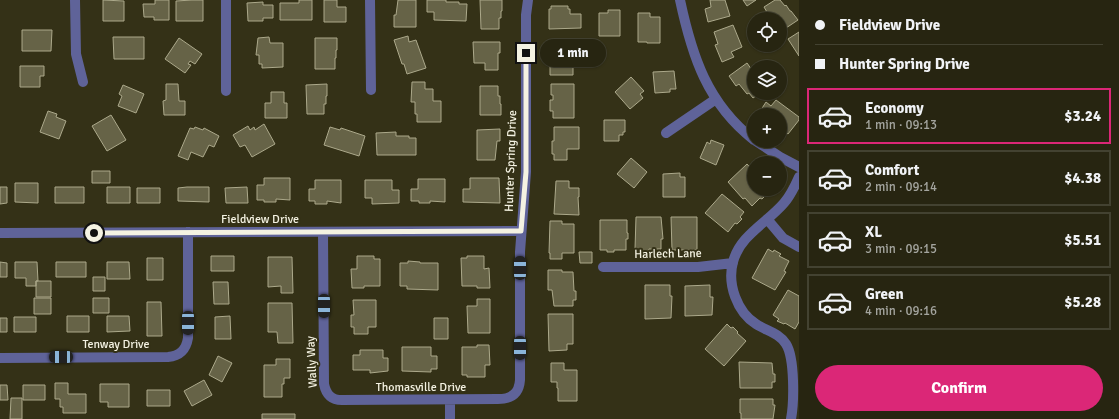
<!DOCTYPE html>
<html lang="en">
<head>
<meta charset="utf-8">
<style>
  :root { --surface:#272511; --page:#33311f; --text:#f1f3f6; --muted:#a4a59f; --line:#434231; --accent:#db2777 }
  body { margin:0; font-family:Signika,sans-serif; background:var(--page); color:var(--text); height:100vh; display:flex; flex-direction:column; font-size:15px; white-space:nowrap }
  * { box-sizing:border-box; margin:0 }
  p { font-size:13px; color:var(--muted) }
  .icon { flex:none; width:22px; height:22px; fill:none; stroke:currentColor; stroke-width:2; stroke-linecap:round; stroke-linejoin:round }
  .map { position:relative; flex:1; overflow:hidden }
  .panel { display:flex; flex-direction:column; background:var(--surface); width:320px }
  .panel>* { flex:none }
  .hud { display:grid; align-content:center; height:88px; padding:0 16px; background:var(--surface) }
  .fabs { position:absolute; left:747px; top:12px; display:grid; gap:8px }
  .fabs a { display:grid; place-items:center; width:40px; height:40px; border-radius:50%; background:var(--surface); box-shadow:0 1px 3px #0004,0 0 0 1px var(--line); font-size:20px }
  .end { position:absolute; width:18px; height:18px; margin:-9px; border:5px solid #f4f2e2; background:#111; box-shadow:0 0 0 2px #111 }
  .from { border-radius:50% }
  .bubble { position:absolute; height:28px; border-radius:14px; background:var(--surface); box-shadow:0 1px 3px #0004,0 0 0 1px var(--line); font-size:13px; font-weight:800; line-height:28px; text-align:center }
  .car { position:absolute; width:12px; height:24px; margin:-12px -6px; border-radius:5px; box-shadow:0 0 3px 1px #0007; background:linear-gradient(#222 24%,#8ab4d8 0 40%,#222 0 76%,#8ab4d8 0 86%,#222 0) }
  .hud b { display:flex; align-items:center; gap:14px; height:38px; font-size:15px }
  .hud b+b { border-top:1px solid var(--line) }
  .hud i { width:10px; height:10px; background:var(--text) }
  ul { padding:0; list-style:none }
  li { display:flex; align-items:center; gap:12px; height:56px; margin:0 8px 6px; padding:0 8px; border:2px solid var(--line); border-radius:0px }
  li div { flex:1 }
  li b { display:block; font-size:15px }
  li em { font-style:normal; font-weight:800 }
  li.active { border-color:var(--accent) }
  li>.icon { width:36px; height:36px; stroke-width:1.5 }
  .primary-button { display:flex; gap:8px; margin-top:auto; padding:8px 16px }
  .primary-button a { flex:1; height:46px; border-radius:24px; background:var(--accent); color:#fff; font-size:16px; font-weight:800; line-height:46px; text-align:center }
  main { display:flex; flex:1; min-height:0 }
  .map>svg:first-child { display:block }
  .building { fill:#666347; stroke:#aca98b }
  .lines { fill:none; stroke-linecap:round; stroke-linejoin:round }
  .street { stroke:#5f6399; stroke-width:10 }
  .route { stroke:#f4f2e2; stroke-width:5 }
  .labels { text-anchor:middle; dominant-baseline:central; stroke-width:4; stroke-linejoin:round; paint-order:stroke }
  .street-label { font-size:12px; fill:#f4f2e2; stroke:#343117 }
</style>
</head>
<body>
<main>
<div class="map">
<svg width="799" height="419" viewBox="0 0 799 419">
  <rect width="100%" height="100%" fill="#343117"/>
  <path class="building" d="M103,0l21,1v20h-21z
    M155,0h14v20h-15v-3h-10l-1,-13h12z
    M192,0h11v21h-27v-20z
    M299,0h13v20h-32v-17h19z
    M324,0h13v7h9v15h-22z
    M398,0h18v27h-22v-12h2z
    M427,0h19v2h13v2h8l-1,17 -32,-1v-8h-7z
    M480,0h22v11h-1v7h-2v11h-18z
    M710,0h15l5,16 -22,6 -3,-13 6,-2z
    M743,0h13l-9,6z
    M775,0h5l5,6 1,-1 4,6h1l7,9 -18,12v-13h-9l-7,-12z
    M263,2v3h10v13h-10v3h-15l-1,-18z
    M551,6h17v3h2v5h11v14l-32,1v-20h2z
    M608,10h12v26h-21v-23h9z
    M638,13h12v4h10v26h-13v-1h-9z
    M733,25l9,22 -11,5 3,5 -12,5 -7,-17 3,-1 -4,-12z
    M22,30h30l-1,21h-29z
    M799,32v24l-11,-17z
    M408,36l1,6 7,-2 10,28 -19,6 -3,-10h-2l-8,-24z
    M113,37h31v22h-30z
    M269,37l1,6h13v24l-21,1v-4h-3v-9h-3l2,-17z
    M179,38l23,16 -7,10 -5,-3 -2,3 3,1 -6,8 -20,-14z
    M315,38h22v12h-1v8h-1v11h-20z
    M554,40h19v35h-23v-19h5z
    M473,42h27v11h-2v17h-13v-7h-11z
    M747,63l7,10v20h6l-7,5 -4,-5 -2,1 -8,-10 -3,2 -7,-10z
    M20,66h24v10h-4v11h-20z
    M674,71l2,18h-6v3l-15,1 -2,-21z
    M631,77l13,14 -4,3 3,4 -13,11 -15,-17z
    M412,82h13v7h8v12h8v21h-24v-8h-2v-12h-4z
    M166,84h12l1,17h6v14h-21l-1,-14 3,-1z
    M327,84v12h-1v8h-2v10h-17l-1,-29z
    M551,84h23v34h-21v-7h-3v-11h3v-5h-2z
    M123,85l21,9 -8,19 -18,-7 4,-10 -3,-2z
    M480,86h18v10h2v8h1v11h-21z
    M271,92h13v11h3v15h-22v-15h6z
    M776,100l23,17v3l-11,14 -8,-6v-13h-18l-3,-2 7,-11 5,4z
    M48,111l9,3 -1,3 10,4 -7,18 -19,-7z
    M111,115l15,25 -19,11 -15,-25z
    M604,120h21v12h-2v3h-4v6h-15z
    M264,124l11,20 -23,13 -7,-12 -5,2 -7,-12 15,-9 2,4 4,-3 1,3z
    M195,127l8,3 1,-2 15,8 -5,11 -5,-2 -6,12 -12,-5 -3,8 -10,-4 12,-28 4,1z
    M330,127l10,3 1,-2 24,8 -6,20 -35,-11z
    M554,127h25v22h-12v11h-13v-6h-2v-13h2z
    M500,129v12h-3l-2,19h-18v-30z
    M396,132v4h13v2h7v17h-39l-1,-22z
    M711,140l13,5 -8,20 -16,-7 7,-16 3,2z
    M631,158l16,14 -13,16 -17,-14z
    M747,164l7,8v17h15l-4,3 2,2 -5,5 -2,-1 -8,8 -7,-8 -2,1 -15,-17z
    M92,171h18v12h-18z
    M680,173v4h5v20h-22v-23z
    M264,178h26v22l-14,-1v3h-12v-2h-7v-15h7z
    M470,178h29l1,25 -37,-1v-13h7z
    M418,179h27v23l-15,-1v2h-11v-2h-8v-12h7z
    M315,180h26v23l-14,-2v3h-12v-3h-6v-12h6z
    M365,180h27v10h7v13l-27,1v-6h-7z
    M556,181h13v7h10v9h-1l1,18 -25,-1z
    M15,183h23v20l-23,-1z
    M0,187h7v16l-7,1z
    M55,187h29v16h-29z
    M107,187h23v16h-23z
    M187,187h22v15l-31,-1v-13z
    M247,187l1,16h-22l-1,-15z
    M137,188h23v15h-23z
    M722,194l22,18 -4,5 2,2 -5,5 -2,-1 -7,9 -23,-19z
    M636,217h25l2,22h-2v10h-12v3h-7v-2l-7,-1z
    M671,217h26v33h-25z
    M600,220h27v13h1v6h-2v11h-12v2h-7v-2h-7z
    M550,221h12v3h12v29h-12v6h-12v-6h-1z
    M768,249l5,3 1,-2 7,4 -2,2 10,5 -5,10 2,1 -11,18 -23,-12z
    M579,252h13v11h-12z
    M211,256h23v15h-23z
    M357,256h17v3h6v27h-16v2h-12l-1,-19h6z
    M467,256h17v13l5,-1 1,20h-13v-2h-15l-1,-28h6z
    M268,257h24l1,36h-12v-7l-13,1z
    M147,258h16v22h-16z
    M408,261l12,1v1h18v27l-31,-1v-3h-7v-23h8z
    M0,262l7,1v14h-7z
    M15,262h22l1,19h-2v5h-10v-8h-11z
    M56,262h30v15h-30z
    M107,262h22l1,17h-23z
    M548,270h14v2h11l1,19h2v9h-3v6h-19l-2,-16h-4z
    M93,277h12v14h-12z
    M36,281h15v16h-15z
    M213,282h15l1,22h-15z
    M645,285h25v11h2l-1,22 -26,1z
    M710,285v12h3l-1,18 -27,1v-30z
    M788,290l11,6v26l-4,7 -10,-6 -1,1 -7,-3 2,-2 -6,-4z
    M34,298h17v16h-17z
    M93,298h16v15h-16z
    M477,299h13v34h-22l-1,-27h10z
    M353,300h23v27h-8v7h-14v-7h-3v-12h3z
    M147,302h14l1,34h-15z
    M268,303h24l1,40h-15l-1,-11h-9z
    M548,314h25v30h-6v6l-18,1z
    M67,316h22v16h-22z
    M107,316h22l1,15 -23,1z
    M230,316l1,23h-16v-22z
    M14,317h22v15h-22z
    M0,318h7v14h-7z
    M434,318h14v21h-14z
    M727,324l4,4 2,-1 5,5 -1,1 9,8 -22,25 -19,-17z
    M477,345h12l1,20h-5v12h-18v-2h-5v-28h15z
    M402,347h29v9h6v13h-6v3l-29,-1z
    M360,350h23v8h5v13l-18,2v-3h-17v-15h7z
    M218,356l14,7 -10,19 -13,-7z
    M276,359h14v19h-6v6h-2v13h-18v-32h12z
    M739,362l33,1 1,11h2v8h-3v6h-32z
    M551,363h13v7h13v31h-19v-13h-1v-6h-6z
    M204,380l8,15 -20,11 -8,-15z
    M55,383h13v11h18v19h-23v-6h-3v-8h-5z
    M100,384h29v23h-21v-5h-8z
    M0,385h7l1,15h-8z
    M23,385h22v15h-22z
    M147,390h23v16h-23z
    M11,398h11v21h-12z
    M740,399h33v6h2l-2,14h-32v-6h-1z
    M262,414h33v5h-33z"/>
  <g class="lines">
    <path class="street" d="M75,0l1,54 7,28
      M226,0v91
      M370,0l1,90
      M680,0c12,56 27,103 74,140
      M666,133l50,-34
      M756,141l24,16 19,10
      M767,219l16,19 16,9
      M323,232l1,152c2,10 7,16 18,16l156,-1c13,0 21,-5 22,-19v-128l6,-80v-157l2,-15
      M0,233l521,-2
      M603,267h95l35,-4
      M0,358l168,-1c12,-1 18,-7 20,-19v-106
      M450,400v19
      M791,419c3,-16 4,-61 -5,-75 -7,-11 -19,-13 -30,-20 -19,-12 -29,-40 -23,-62 7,-27 34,-39 51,-59 7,-8 11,-17 15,-26"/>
  </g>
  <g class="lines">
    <path class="route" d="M94,233l427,-2 5,-59v-119"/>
  </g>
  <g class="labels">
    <g class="street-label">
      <text transform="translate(511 161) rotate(-88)">Hunter Spring Drive</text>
      <text x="260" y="219">Fieldview Drive</text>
      <text transform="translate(668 254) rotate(-1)">Harlech Lane</text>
      <text x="116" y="344">Tenway Drive</text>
      <text transform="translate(312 362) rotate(-93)">Wally Way</text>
      <text x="421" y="387">Thomasville Drive</text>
    </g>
  </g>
</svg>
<div class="fabs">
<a><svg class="icon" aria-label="locate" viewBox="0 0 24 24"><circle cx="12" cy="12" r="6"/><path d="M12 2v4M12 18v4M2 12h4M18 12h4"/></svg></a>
<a><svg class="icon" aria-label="layers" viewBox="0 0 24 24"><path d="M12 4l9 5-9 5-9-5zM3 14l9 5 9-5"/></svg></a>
<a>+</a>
<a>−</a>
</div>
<i class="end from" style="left:94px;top:233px"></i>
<i class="end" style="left:526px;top:53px"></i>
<div class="bubble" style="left:540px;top:39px;width:66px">1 min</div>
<i class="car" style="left:520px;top:268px;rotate:0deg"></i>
<i class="car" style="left:324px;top:306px;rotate:180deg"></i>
<i class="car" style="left:188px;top:323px;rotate:180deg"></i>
<i class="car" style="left:520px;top:348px;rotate:180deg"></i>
<i class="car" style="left:61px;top:357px;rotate:270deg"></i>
</div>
<section class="panel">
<div class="hud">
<b><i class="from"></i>Fieldview Drive</b>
<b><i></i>Hunter Spring Drive</b>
</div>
<ul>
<li class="active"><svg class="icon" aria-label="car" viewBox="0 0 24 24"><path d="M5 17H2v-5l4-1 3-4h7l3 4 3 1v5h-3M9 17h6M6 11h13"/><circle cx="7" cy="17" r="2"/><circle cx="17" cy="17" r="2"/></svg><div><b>Economy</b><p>1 min · 09:13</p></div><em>$3.24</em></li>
<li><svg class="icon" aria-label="car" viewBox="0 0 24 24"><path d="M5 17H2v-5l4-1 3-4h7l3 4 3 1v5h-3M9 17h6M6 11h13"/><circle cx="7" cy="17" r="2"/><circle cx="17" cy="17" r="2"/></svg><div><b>Comfort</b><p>2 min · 09:14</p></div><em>$4.38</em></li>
<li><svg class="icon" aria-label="car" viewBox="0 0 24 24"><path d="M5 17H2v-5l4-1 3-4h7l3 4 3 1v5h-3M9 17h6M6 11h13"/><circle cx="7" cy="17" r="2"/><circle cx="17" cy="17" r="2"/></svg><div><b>XL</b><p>3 min · 09:15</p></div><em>$5.51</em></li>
<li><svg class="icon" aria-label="car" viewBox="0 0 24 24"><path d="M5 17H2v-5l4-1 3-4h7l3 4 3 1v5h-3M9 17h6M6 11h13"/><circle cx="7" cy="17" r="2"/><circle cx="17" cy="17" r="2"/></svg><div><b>Green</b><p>4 min · 09:16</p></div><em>$5.28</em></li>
</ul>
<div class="primary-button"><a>Confirm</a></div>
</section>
</main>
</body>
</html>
